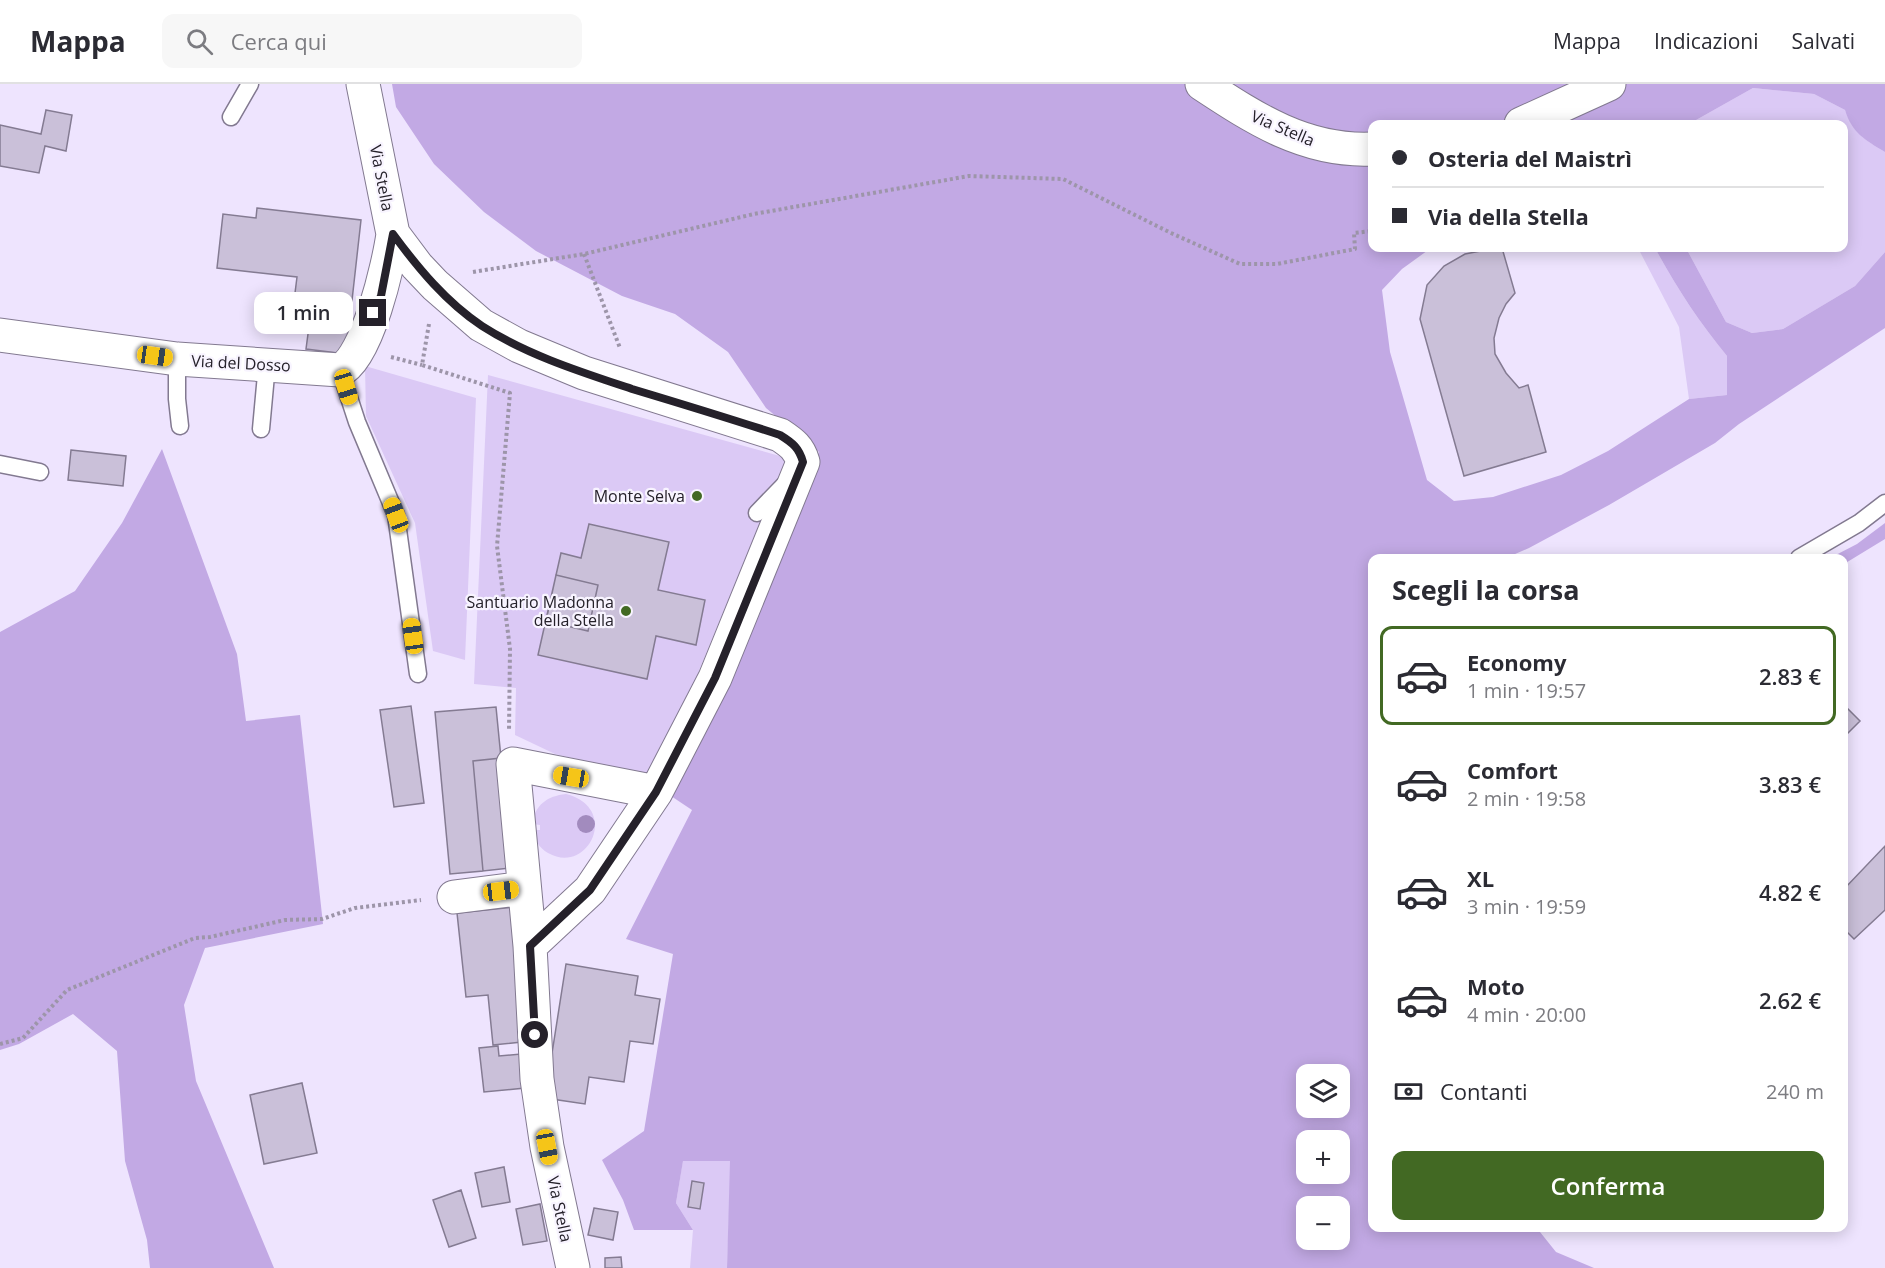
<!DOCTYPE html>
<html lang="it">
<head>
<meta charset="utf-8">
<style>
  :root { --surface:#fff; --page:#f7f7f7; --text:#2b2b33; --muted:#7c7c81; --line:#e1e1e2; --accent:#426923 }
  body { margin:0; font-family:"Open Sans",sans-serif; background:var(--page); color:var(--text); height:100vh; display:flex; flex-direction:column; font-size:22px; white-space:nowrap }
  * { box-sizing:border-box; margin:0 }
  p { font-size:20px; color:var(--muted) }
  .icon { flex:none; width:33px; height:33px; fill:none; stroke:currentColor; stroke-width:2; stroke-linecap:round; stroke-linejoin:round }
  .map { position:relative; flex:1; overflow:hidden }
  .side { position:absolute; left:1368px; top:470px; width:480px; height:678px; display:flex; flex-direction:column; background:var(--surface); border-radius:12px; box-shadow:0 3px 15px #0003 }
  .side>* { flex:none }
  .guide { position:absolute; left:1368px; top:36px; width:480px; height:132px; border-radius:12px; box-shadow:0 3px 15px #0003; display:grid; align-content:center; height:132px; padding:0 24px; background:var(--surface) }
  .tools { position:absolute; left:1296px; top:980px; display:grid; gap:12px }
  .tools a { display:grid; place-items:center; width:54px; height:54px; border-radius:12px; background:var(--surface); box-shadow:0 3px 15px #0003; font-size:30px }
  .end { position:absolute; width:27px; height:27px; margin:-14px; border:8px solid #25212a; background:#fff; box-shadow:0 0 0 3px #fff }
  .from { border-radius:50% }
  .bubble { position:absolute; height:42px; border-radius:12px; background:var(--surface); box-shadow:0 3px 15px #0003; font-size:20px; font-weight:600; line-height:42px; text-align:center }
  .car { position:absolute; width:18px; height:36px; margin:-18px -9px; border-radius:8px; box-shadow:0 0 4px 2px #0007; background:linear-gradient(#f5c518 24%,#345 0 40%,#f5c518 0 76%,#345 0 86%,#f5c518 0) }
  .guide b { display:flex; align-items:center; gap:21px; height:57px; font-size:22px }
  .guide b+b { border-top:2px solid var(--line) }
  .guide i { width:15px; height:15px; background:var(--text) }
  ul { padding:0; list-style:none }
  li { display:flex; align-items:center; gap:18px; height:99px; margin:0 12px 9px; padding:0 12px; border:3px solid transparent; border-radius:12px }
  li div { flex:1 }
  li b { display:block; font-size:22px }
  li em { font-style:normal; font-weight:600 }
  li.current { border-color:var(--accent) }
  li>.icon { width:54px; height:54px; stroke-width:1.5 }
  h2 { padding:0 24px; font-size:27px; line-height:72px }
  .pay { display:flex; align-items:center; gap:15px; height:66px; padding:0 24px; font-size:22px }
  .pay p { margin-inline-start:auto }
  .cta { display:flex; gap:12px; margin-top:auto; padding:12px 24px }
  .cta a { flex:1; height:69px; border-radius:12px; background:var(--accent); color:#fff; font-size:24px; font-weight:600; line-height:69px; text-align:center }
  header { display:flex; align-items:center; gap:36px; box-sizing:border-box; height:84px; padding:0 30px; background:var(--surface); border-bottom:2px solid var(--line) }
  header strong { font-size:28px }
  nav { display:flex; gap:33px; margin-inline-start:auto; font-size:21px }
  .search { width:420px; height:54px; background:var(--page); display:flex; align-items:center; gap:15px; box-sizing:border-box; padding:0 21px; border-radius:12px; color:var(--muted); font-size:22px }
  .map>svg:first-child { display:block }
  .green { fill:#dbc9f5 }
  .forest { fill:#c2a9e4; fill-rule:evenodd }
  .building { fill:#cac0d9; stroke:#847b92; stroke-width:1.5 }
  .lines { fill:none; stroke-linecap:round; stroke-linejoin:round }
  .service-casing { stroke:#827990; stroke-width:19 }
  .minor-casing { stroke:#827990; stroke-width:35 }
  .path { stroke:#9d95a9; stroke-width:4; stroke-dasharray:3 3; stroke-linecap:butt }
  .service { stroke:#fff; stroke-width:16 }
  .minor { stroke:#fff; stroke-width:33 }
  .tree { fill:#a28bbe }
  .route { stroke:#25212a; stroke-width:8 }
  .poi-dot { fill:#426923; stroke:#f8f4ff; stroke-width:2 }
  .labels { text-anchor:middle; dominant-baseline:central; stroke-width:4.5; stroke-linejoin:round; paint-order:stroke }
  .street-label { font-size:16px; fill:#25212a; stroke:#f8f4ff }
  .poi-label { font-size:16px; fill:#25212a; stroke:#f8f4ff; text-anchor:end }
</style>
</head>
<body>
<header>
<strong>Mappa</strong>
<div class="search"><svg class="icon" aria-label="search" viewBox="0 0 24 24"><circle cx="10" cy="10" r="6"/><path d="M15 15l6 6"/></svg>Cerca qui</div>
<nav><a>Mappa</a><a>Indicazioni</a><a>Salvati</a></nav>
</header>
<div class="map">
<svg width="1885" height="1184" viewBox="0 0 1885 1184">
  <rect width="100%" height="100%" fill="#eee4fe"/>
  <path class="green" d="M1753,4l61,6 31,16c8,23 20,30 40,42v100l-30,34 -72,43 -31,4 -26,-11 -40,-74h158v-124h-155z
    M1638,164h17c21,39 44,74 72,108v39l-38,4 -10,-72z
    M365,282l111,32 -11,262 -32,-9 -18,-128 -49,-107z
    M488,291l299,83 -132,319 -100,-23 -40,-19 1,-47 -42,-4z
    M566,710c55,14 22,82 -18,59 -9,-5 -14,-14 -15,-23h7v-5l-8,-1c3,-19 15,-28 34,-30z
    M683,1076l48,1 -4,107h-37l3,-38 -17,-27z"/>
  <path class="forest" d="M392,0h1493v68c-20,-12 -33,-19 -40,-42l-31,-16 -61,-6 -64,36h-317v124h59l-29,21 -20,21 8,62 37,128 27,21 39,-4 68,-22 47,-24 81,-52 38,-4v-39c-28,-34 -51,-69 -72,-108h31l40,74 26,11 31,-4 72,-43 30,-34v76l-146,96 -24,19 -106,62 -80,43 -23,10h-134v669h164l20,25 38,16h-867l3,-107h-47l-7,42 17,27h-59l-11,-30 -21,-40 42,-29 29,-177 -47,-15 66,-129 -27,-18 69,-140 85,-200 -53,-44 -38,-56 -53,-38 -53,-18 -86,-45 -52,-39 -50,-48 -38,-57zM1306,990h34v33h-34zM1306,1056h34v33h-34zM1306,1122h34v33h-34z
    M162,365l75,205 9,67 54,-6 23,209 -118,24 -21,57 12,76 78,187h-124l-3,-28 -22,-79 -8,-110 -44,-37 -54,30 -19,6v-418l75,-41 47,-68z
    M1885,439v16l-41,25v-6h-14l27,-14z"/>
  <path class="building" d="M46,26l26,5 -6,36 -21,-5 -6,27 -39,-7v-41l41,9z
    M257,124l104,12 -15,134 -40,-5 4,-30 -18,-2 5,-40 -80,-9 6,-54 33,4z
    M1496,164h6l13,45 -9,11 -7,14 -5,20 1,16 11,19 13,15 9,-3 18,67 -82,24 -44,-157 7,-34 17,-19 21,-12z
    M71,366l55,6 -3,30 -55,-6z
    M589,440l80,18 -11,48 47,10 -9,45 -40,-9 -9,43 -109,-24 23,-102 20,5z
    M556,491l42,10 -10,46 -42,-10z
    M1844,621l16,16 -16,16z
    M411,622l13,97 -30,4 -14,-97z
    M496,623l5,51 -28,3 10,110 -33,3 -15,-162z
    M501,674l10,110 -28,3 -10,-110z
    M1885,762v64l-31,29 -10,-10v-40z
    M516,823l15,134 -38,4 -5,-50 -22,2 -9,-84z
    M566,880l72,12 -3,19 25,4 -7,45 -23,-3 -6,41 -35,-5 -4,27 -40,-6z
    M498,962l1,10 22,-2 4,34 -41,4 -5,-44z
    M302,999l15,70 -53,11 -14,-69z
    M504,1083l6,35 -28,5 -7,-34z
    M692,1097l12,2 -4,26 -12,-2z
    M461,1106l15,48 -27,9 -16,-47z
    M540,1120l7,37 -24,4 -7,-36z
    M594,1124l24,4 -5,28 -25,-5z
    M621,1173l1,11h-17v-10z"/>
  <g class="lines">
    <defs>
      <path id="service" d="M231,33l19,-33
        M177,275v40l3,27
        M340,286l17,52 39,93 22,159
        M261,345l6,-65
        M0,380l40,8
        M757,429l29,-30
        M1799,474l60,-35 26,-20"/>
      <path id="minor" d="M363,0l30,150 24,32 18,19 46,40 38,21 65,27 196,62c12,8 19,13 23,27l-88,216 -59,114 -66,98 -60,56
        M1202,0c53,35 104,68 170,65
        M1521,40l88,-40
        M0,251l177,24 163,11c27,-11 49,-107 53,-136
        M454,813l70,-9
        M573,1184l-26,-121 -10,-68 -7,-133 -17,-182 143,28"/>
    </defs>
    <use href="#service" class="service-casing"/>
    <use href="#minor" class="minor-casing"/>
    <path class="path" d="M584,170l36,94
      M473,188l111,-18 170,-40 215,-38 94,3 108,54 69,31h37l78,-15 -1,-16 18,-2
      M429,240l-7,41 88,28 -13,153 13,103 -1,82
      M391,273l31,8
      M0,960l23,-6 44,-48 128,-52 15,-1 75,-17 37,-1 33,-11 66,-8"/>
    <use href="#service" class="service"/>
    <use href="#minor" class="minor"/>
  </g>
  <circle class="tree" cx="586" cy="740" r="9"/>
  <g class="lines">
    <path class="route" d="M373,229l8,-17 12,-62c25,34 53,68 89,92 45,29 99,46 150,63 50,15 99,30 148,46 13,8 19,13 23,27l-88,216 -59,114 -66,98 -60,56 5,89"/>
  </g>
  <g class="poi-dot">
    <circle cx="697" cy="412" r="6"/>
    <circle cx="626" cy="527" r="6"/>
  </g>
  <g class="labels">
    <g class="street-label">
      <text transform="translate(1283 44) rotate(23)">Via Stella</text>
      <text transform="translate(382 94) rotate(79)">Via Stella</text>
      <text transform="translate(241 279) rotate(3)">Via del Dosso</text>
      <text transform="translate(560 1125) rotate(78)">Via Stella</text>
    </g>
    <g class="poi-label">
      <text x="685" y="412">Monte Selva</text>
      <text x="614" y="518">Santuario Madonna<tspan x="614" dy="18">della Stella</tspan></text>
    </g>
  </g>
</svg>
<div class="tools">
<a><svg class="icon" aria-label="layers" viewBox="0 0 24 24"><path d="M12 4l9 5-9 5-9-5zM3 14l9 5 9-5"/></svg></a>
<a>+</a>
<a>−</a>
</div>
<i class="end from" style="left:535px;top:951px"></i>
<i class="end" style="left:373px;top:229px"></i>
<div class="bubble" style="left:254px;top:208px;width:99px">1 min</div>
<i class="car" style="left:155px;top:272px;rotate:98deg"></i>
<i class="car" style="left:346px;top:303px;rotate:163deg"></i>
<i class="car" style="left:396px;top:431px;rotate:339deg"></i>
<i class="car" style="left:413px;top:552px;rotate:352deg"></i>
<i class="car" style="left:571px;top:693px;rotate:280deg"></i>
<i class="car" style="left:501px;top:807px;rotate:83deg"></i>
<i class="car" style="left:547px;top:1063px;rotate:169deg"></i>
<div class="guide">
<b><i class="from"></i>Osteria del Maistrì</b>
<b><i></i>Via della Stella</b>
</div>
<section class="side">
<h2>Scegli la corsa</h2>
<ul>
<li class="current"><svg class="icon" aria-label="car" viewBox="0 0 24 24"><path d="M5 17H2v-5l4-1 3-4h7l3 4 3 1v5h-3M9 17h6M6 11h13"/><circle cx="7" cy="17" r="2"/><circle cx="17" cy="17" r="2"/></svg><div><b>Economy</b><p>1 min · 19:57</p></div><em>2.83 €</em></li>
<li><svg class="icon" aria-label="car" viewBox="0 0 24 24"><path d="M5 17H2v-5l4-1 3-4h7l3 4 3 1v5h-3M9 17h6M6 11h13"/><circle cx="7" cy="17" r="2"/><circle cx="17" cy="17" r="2"/></svg><div><b>Comfort</b><p>2 min · 19:58</p></div><em>3.83 €</em></li>
<li><svg class="icon" aria-label="car" viewBox="0 0 24 24"><path d="M5 17H2v-5l4-1 3-4h7l3 4 3 1v5h-3M9 17h6M6 11h13"/><circle cx="7" cy="17" r="2"/><circle cx="17" cy="17" r="2"/></svg><div><b>XL</b><p>3 min · 19:59</p></div><em>4.82 €</em></li>
<li><svg class="icon" aria-label="car" viewBox="0 0 24 24"><path d="M5 17H2v-5l4-1 3-4h7l3 4 3 1v5h-3M9 17h6M6 11h13"/><circle cx="7" cy="17" r="2"/><circle cx="17" cy="17" r="2"/></svg><div><b>Moto</b><p>4 min · 20:00</p></div><em>2.62 €</em></li>
</ul>
<div class="pay"><svg class="icon" aria-label="cash" viewBox="0 0 24 24"><path d="M3 7h18v10H3z"/><circle cx="12" cy="12" r="2"/></svg>Contanti<p>240 m</p></div>
<div class="cta"><a>Conferma</a></div>
</section>
</div>
</body>
</html>
